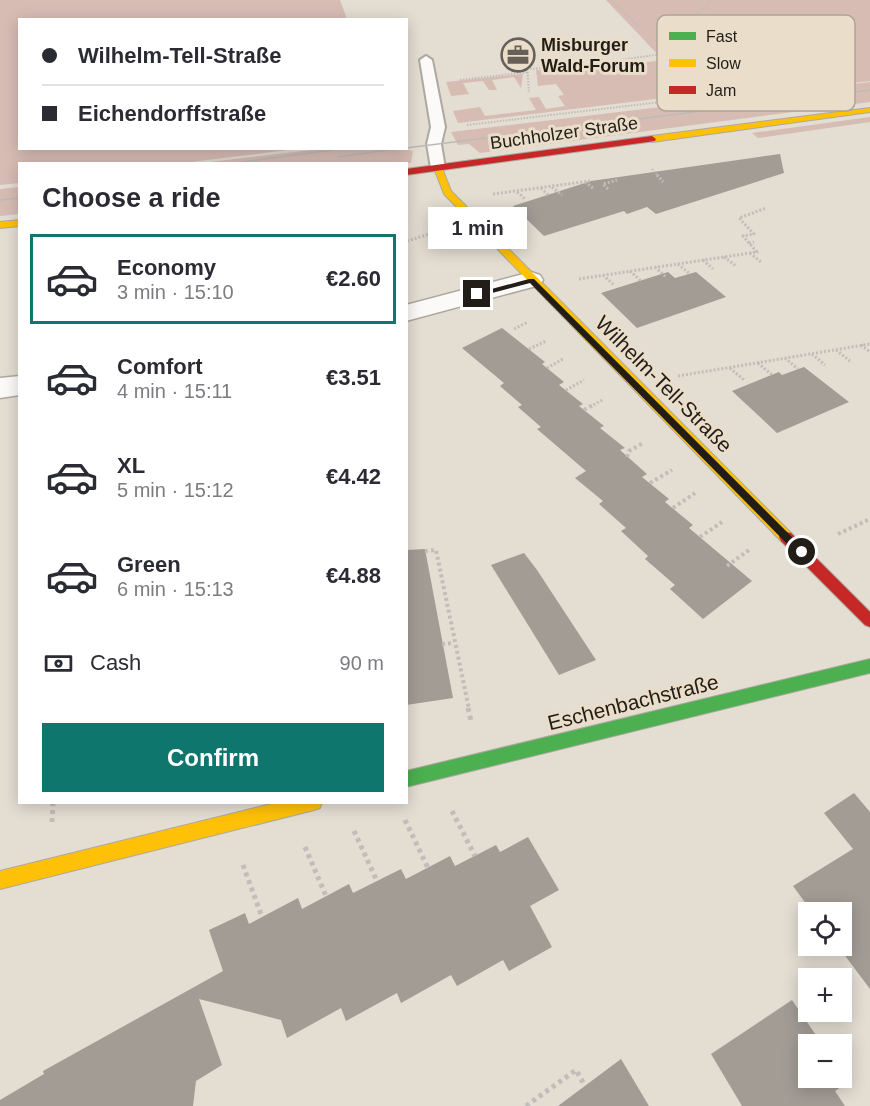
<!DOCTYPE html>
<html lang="en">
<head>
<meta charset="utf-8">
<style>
  :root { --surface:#fff; --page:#f7f7f7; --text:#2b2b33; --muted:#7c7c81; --line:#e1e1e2; --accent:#0f766e }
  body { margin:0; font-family:Arial,sans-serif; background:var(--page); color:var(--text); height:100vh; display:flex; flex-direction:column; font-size:22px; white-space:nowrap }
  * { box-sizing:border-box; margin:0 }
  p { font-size:20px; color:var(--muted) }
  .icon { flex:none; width:33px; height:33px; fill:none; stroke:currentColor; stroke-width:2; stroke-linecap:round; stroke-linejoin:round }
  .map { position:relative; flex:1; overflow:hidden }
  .side { position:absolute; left:18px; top:162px; width:390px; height:642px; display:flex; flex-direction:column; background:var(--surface); border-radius:0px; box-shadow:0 3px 15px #0003 }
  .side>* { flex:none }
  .top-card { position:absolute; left:18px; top:18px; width:390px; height:132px; border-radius:0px; box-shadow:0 3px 15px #0003; display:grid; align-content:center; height:132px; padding:0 24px; background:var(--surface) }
  .tools { position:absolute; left:798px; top:902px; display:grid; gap:12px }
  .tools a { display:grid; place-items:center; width:54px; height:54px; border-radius:0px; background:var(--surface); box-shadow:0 3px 15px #0003; font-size:30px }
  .end { position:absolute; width:27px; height:27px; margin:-14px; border:8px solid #221e17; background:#fff; box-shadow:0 0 0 3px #fff }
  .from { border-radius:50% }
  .bubble { position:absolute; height:42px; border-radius:0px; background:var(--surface); box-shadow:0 3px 15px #0003; font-size:20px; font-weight:800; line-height:42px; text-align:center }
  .top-card b { display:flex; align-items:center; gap:21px; height:57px; font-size:22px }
  .top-card b+b { border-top:2px solid var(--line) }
  .top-card i { width:15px; height:15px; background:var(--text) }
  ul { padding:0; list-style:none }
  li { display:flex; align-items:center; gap:18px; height:90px; margin:0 12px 9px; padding:0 12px; border:3px solid transparent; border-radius:0px }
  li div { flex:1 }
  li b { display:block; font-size:22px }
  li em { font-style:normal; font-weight:800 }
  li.selected { border-color:var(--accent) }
  li>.icon { width:54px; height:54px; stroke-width:1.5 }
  h2 { padding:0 24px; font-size:27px; line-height:72px }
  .pay { display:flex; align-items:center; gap:15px; height:66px; padding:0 24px; font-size:22px }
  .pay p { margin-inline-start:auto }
  .button { display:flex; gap:12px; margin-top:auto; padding:12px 24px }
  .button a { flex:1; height:69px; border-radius:0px; background:var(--accent); color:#fff; font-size:24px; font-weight:800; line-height:69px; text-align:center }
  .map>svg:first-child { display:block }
  .green { fill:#d7bcb4 }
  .building { fill:#a29c95 }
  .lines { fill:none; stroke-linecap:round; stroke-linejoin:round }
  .lane-casing { stroke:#ada8a0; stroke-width:4 }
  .street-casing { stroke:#ada8a0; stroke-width:3 }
  .fast-casing { stroke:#ada8a0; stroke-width:2 }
  .slow-casing { stroke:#ada8a0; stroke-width:2 }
  .jam-casing { stroke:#ada8a0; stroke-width:2 }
  .path-far3 { stroke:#c0bdba; stroke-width:2; stroke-dasharray:1.5 1.5; stroke-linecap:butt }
  .path-far2 { stroke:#c0bdba; stroke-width:3; stroke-dasharray:2 2; stroke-linecap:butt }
  .path-far1 { stroke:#c0bdba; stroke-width:4; stroke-dasharray:3 3; stroke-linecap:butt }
  .path { stroke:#c0bdba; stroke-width:5; stroke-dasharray:4 4; stroke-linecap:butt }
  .lane { fill:#fbfaf8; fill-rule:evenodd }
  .street { fill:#fbfaf8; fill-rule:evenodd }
  .fast { fill:#4caf50; fill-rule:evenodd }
  .slow { fill:#ffc107; fill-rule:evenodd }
  .jam { fill:#c62828; fill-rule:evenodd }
  .tram { stroke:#bcbab8; stroke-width:1.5 }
  .route { fill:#221e17 }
  .labels { text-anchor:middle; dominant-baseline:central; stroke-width:6; stroke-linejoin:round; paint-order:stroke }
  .far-poi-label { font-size:18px; font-weight:bold; fill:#221e17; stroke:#eadecb; text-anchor:start }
  .far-street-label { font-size:18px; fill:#221e17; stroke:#eadecb }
  .street-label { font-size:21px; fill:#221e17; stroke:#eadecb }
  .key { fill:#eadecb; stroke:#aea495; stroke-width:1.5 }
  .key-label { font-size:16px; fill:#221e17 }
</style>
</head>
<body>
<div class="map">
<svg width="870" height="1106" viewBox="0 0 870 1106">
  <rect width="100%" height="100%" fill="#e3ddd2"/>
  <path class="green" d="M0,0h340l7,19 -327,1v128l268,2 -113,14h-155l-1,19 -19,2z
    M606,0h264v81l-168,19 -6,-6 -238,29 -5,-12 27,-4 5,9 51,-6 -7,-12 10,-1 7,12 19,-3 -7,-10 6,-1 -8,-11 -18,2 -2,-16h50l77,-10z
    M523,74l-2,14 -7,-11 -22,3 5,10h-8l-6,-9 -20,2 6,11 -18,2 -5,-14z
    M870,82v20l-390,51 -11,-9 -11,1 -7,-13z
    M870,117v5l-112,16 -6,-5z
    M407,147l1,3 5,1 -2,12h-210l119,-14z
    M19,187v27l-19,2v-27z"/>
  <path class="building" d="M780,154l4,19 -128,41 -9,-7 -20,7 -3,-3 -80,25 -31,-30 78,-25z
    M668,272l7,6 21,-6 30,25 -89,31 -36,-35z
    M502,328l43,34 -3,2 22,18 -5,3 24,19 -4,2 25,20 -4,2 25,20 -5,2 27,24 -5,3 27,22 -4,3 28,23 -4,3 63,53 -49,38 -33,-30 5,-4 -30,-26 3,-3 -27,-25 5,-3 -27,-24 4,-3 -28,-23 11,-7 -49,-42 4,-2 -23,-20 4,-2 -22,-19 4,-3 -42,-35z
    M804,367l45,35 -72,31 -45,-42 47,-19 3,3z
    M425,549l28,149 -47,7v-155z
    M524,553l13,17 59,90 -37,15 -68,-110z
    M854,793l16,19v177l-33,-44h5v-33h-30l-19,-26 60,-37 -29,-36z
    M528,837l31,53 -29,16 22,41 -43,24 -6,-11 -46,26 -6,-11 -50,28 -4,-10 -51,28 -5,-13 -54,30 -6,-18 -82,-21 23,66 -26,16 -3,25h-193v-6l44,-26 -1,-3 180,-100 -14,-41 36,-17 4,11 49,-26 4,11 47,-25 4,9 48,-24 5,10 44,-23 5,10 41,-21 4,7z
    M792,1000l30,44h-14v33h34v-4l6,9 -13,9 10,15h-103l-31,-52z
    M621,1059l28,47h-91z"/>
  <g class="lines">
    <defs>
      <path id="lane" d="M426,56l6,4 13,67 -4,17 4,24 -7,4 -7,-4 -4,-24 4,-17 -11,-67z"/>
      <path id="street" d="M531,272l9,3 3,5 -3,5 -134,36v-16z
        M20,376v19l-20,3v-20z"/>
      <path id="fast" d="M870,659v14l-464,114v-16z"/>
      <path id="slow" d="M870,108v4l-218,30 -4,-3 4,-3z
        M438,165l4,3 9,23 340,342 2,4 -2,4h-10l-337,-347 -10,-26z
        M20,220v6l-20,2v-6z
        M279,802h43l-2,6 -6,2 -314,79v-18z"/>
      <path id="jam" d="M652,136l4,3 -1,2 -249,34v-6z
        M786,532l5,1 79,79v15l-5,-2 -84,-84 -2,-4 2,-4z"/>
    </defs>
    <use href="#lane" class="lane-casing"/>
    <use href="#street" class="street-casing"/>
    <use href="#fast" class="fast-casing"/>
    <use href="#slow" class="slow-casing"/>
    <use href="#jam" class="jam-casing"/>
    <path class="path-far3" d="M611,0l30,28
      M527,63l2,30
      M527,69l52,-3 96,-14
      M460,80l68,-8
      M467,125l202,-24c12,-4 19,-5 23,-18l-19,-27 6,-15 -5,-13 4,-6 30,-15 2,-7
      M652,169l6,7"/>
    <path class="path-far2" d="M657,175l6,7
      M585,182l9,7
      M552,187l10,8
      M541,188l7,7
      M608,189l-5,-5 14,-4
      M517,192l8,7
      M493,194l97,-13
      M407,241l32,-10
      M749,243l-6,-7 11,-2 -15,-16 27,-10
      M750,253l11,9
      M724,257l12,9
      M703,260l10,9
      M678,264l12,10
      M655,267l11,10
      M630,271l11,10
      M603,275l11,10
      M579,279l178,-27 -8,-9 5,-1
      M514,329l14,-7
      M861,345l9,7
      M529,349l17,-8
      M836,350l14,11
      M812,354l13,11
      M785,358l13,11
      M758,363l14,12
      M547,368l16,-9
      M730,368l14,12
      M678,376l192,-32
      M566,390l18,-10
      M590,407l12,-7"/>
    <path class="path-far1" d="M584,410l9,-5
      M627,457l2,-6 14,-8
      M650,483l22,-13
      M673,508l22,-15
      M838,534l32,-15
      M700,537l22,-15
      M425,551l11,-1 33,159
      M727,566l22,-16
      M442,644l12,-1"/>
    <path class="path" d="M468,708l3,13
      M452,811l23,45
      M405,820l23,48
      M52,822l1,-20
      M354,831l23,50
      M305,847l21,49
      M243,865l19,52
      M526,1106l50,-36 9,16"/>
    <use href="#lane" class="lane"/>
    <use href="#street" class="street"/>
    <use href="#fast" class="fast"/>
    <use href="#slow" class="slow"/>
    <use href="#jam" class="jam"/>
    <path class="tram" d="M406,148l464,-58
      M338,157l64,-9
      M229,164l118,-16
      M0,200l20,-2"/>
  </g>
  <path class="route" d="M529,279h5l271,271v5h-7l-268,-272 -53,14 -4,-3z"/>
  <defs>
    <symbol id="office-ring" viewBox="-11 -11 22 22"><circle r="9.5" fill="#eadecb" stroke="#666158" stroke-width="1.5"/><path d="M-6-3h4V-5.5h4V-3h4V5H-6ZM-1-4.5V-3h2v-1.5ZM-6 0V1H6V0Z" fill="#666158"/></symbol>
  </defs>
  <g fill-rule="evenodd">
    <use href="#office-ring" x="499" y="36" width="38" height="38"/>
  </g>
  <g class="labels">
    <g class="far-poi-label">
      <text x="541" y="45">Misburger<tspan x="541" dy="21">Wald-Forum</tspan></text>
    </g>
    <g class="far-street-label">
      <text transform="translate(564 133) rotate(-8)">Buchholzer Straße</text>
    </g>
    <g class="street-label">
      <text transform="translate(664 384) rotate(45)">Wilhelm-Tell-Straße</text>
      <text transform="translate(633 702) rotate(-14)">Eschenbachstraße</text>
    </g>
  </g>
  <rect x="657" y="15" width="198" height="96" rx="9" class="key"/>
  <rect x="669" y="32" width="27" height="8" fill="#4caf50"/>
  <rect x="669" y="59" width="27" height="8" fill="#ffc107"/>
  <rect x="669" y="86" width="27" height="8" fill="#c62828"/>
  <g class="key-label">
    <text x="706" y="42">Fast</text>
    <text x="706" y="69">Slow</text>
    <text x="706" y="96">Jam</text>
  </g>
</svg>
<div class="tools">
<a><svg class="icon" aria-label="locate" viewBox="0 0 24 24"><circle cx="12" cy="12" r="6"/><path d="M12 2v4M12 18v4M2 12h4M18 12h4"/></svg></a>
<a>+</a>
<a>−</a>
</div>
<i class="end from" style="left:802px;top:552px"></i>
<i class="end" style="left:477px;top:294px"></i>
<div class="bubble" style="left:428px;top:207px;width:99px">1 min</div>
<div class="top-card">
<b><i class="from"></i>Wilhelm-Tell-Straße</b>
<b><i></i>Eichendorffstraße</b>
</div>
<section class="side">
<h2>Choose a ride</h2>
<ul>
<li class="selected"><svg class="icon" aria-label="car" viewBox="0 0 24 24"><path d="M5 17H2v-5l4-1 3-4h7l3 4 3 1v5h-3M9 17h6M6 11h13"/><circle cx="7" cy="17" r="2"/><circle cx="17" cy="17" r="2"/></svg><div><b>Economy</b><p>3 min · 15:10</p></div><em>€2.60</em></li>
<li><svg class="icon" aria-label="car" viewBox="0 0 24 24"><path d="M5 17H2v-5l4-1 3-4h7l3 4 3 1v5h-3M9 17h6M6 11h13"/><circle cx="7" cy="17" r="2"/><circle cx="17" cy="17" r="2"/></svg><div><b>Comfort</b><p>4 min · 15:11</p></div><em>€3.51</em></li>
<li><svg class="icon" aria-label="car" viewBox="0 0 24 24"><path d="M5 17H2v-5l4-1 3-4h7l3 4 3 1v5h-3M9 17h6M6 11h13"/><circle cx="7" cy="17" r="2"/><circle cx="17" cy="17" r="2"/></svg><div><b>XL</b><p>5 min · 15:12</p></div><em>€4.42</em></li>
<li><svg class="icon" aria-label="car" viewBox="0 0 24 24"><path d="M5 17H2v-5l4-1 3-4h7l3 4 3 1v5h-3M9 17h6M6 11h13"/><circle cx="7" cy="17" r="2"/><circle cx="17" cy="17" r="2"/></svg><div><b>Green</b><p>6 min · 15:13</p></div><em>€4.88</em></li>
</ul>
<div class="pay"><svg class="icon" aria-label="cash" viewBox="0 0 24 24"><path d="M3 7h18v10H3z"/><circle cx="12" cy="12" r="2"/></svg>Cash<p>90 m</p></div>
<div class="button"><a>Confirm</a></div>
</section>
</div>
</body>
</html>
